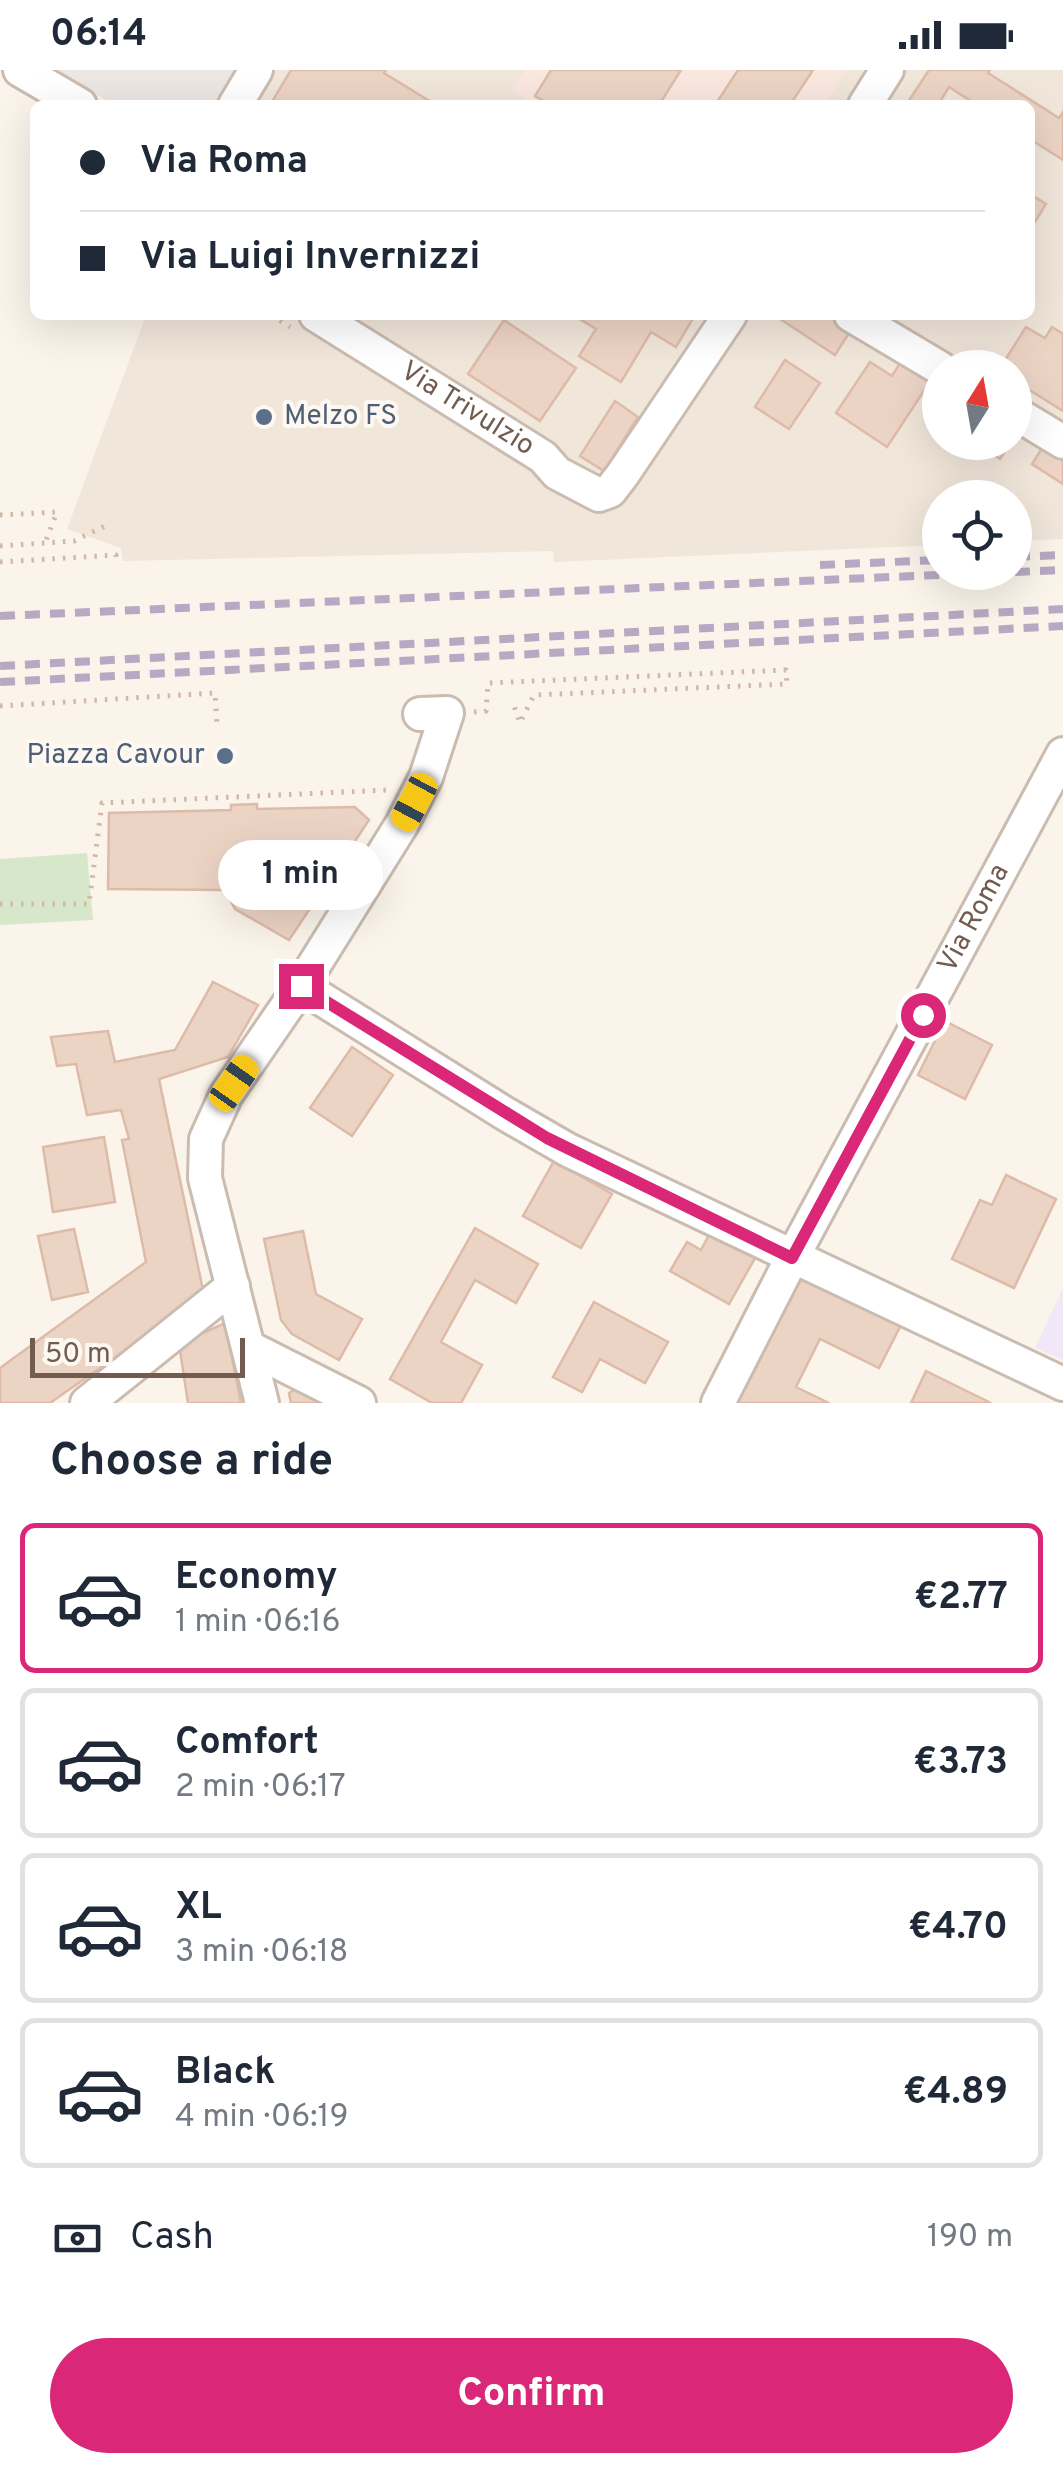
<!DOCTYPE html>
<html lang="en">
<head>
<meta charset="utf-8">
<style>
  :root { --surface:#fff; --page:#f2f2f3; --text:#1f2937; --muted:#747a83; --line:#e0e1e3; --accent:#db2777 }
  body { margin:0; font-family:Overpass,sans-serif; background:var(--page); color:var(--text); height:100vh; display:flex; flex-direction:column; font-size:38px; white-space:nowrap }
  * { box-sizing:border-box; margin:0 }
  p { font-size:32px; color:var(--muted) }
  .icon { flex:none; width:55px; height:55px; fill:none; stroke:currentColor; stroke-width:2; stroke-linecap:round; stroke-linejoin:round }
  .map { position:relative; height:1333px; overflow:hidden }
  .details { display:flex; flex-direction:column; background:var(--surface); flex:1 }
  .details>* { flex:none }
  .hud { position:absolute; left:30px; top:30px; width:1005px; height:220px; border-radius:15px; box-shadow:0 10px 40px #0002; display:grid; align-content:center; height:220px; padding:0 50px; background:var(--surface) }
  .needle { width:65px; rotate:11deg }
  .controls { position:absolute; left:922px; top:280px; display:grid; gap:20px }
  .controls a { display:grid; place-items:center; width:110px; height:110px; border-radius:50%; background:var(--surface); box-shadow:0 10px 40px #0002; font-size:50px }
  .scale { position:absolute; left:30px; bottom:25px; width:215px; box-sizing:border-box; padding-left:10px; border:5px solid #725c50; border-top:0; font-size:28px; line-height:35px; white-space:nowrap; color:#725c50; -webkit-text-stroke:8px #fdf8f1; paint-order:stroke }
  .end { position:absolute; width:45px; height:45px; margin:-22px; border:12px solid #db2777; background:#fff; box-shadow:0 0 0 5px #fff }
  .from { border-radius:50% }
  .bubble { position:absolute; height:70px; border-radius:35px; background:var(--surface); box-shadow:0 10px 40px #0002; font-size:32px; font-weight:700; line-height:70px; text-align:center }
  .car { position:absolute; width:30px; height:60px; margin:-30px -15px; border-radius:12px; box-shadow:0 0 8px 2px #0007; background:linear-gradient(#f5c518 24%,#345 0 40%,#f5c518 0 76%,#345 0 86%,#f5c518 0) }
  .hud b { display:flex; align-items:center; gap:35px; height:95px; font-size:38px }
  .hud b+b { border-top:2px solid var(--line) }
  .hud i { width:25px; height:25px; background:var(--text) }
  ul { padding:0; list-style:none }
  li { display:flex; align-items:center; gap:30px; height:150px; margin:0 20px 15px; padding:0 30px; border:5px solid var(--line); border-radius:15px }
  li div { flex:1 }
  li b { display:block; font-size:38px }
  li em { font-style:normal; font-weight:700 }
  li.current { border-color:var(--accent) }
  li>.icon { width:90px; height:90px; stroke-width:1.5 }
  h2 { padding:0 50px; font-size:45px; line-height:120px }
  .pay { display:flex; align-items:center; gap:25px; height:110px; padding:0 50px; font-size:38px }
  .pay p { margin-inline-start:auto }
  .cta { display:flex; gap:20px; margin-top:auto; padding:20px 50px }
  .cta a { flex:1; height:115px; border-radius:60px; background:var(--accent); color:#fff; font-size:40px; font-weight:700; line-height:115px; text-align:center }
  .status { display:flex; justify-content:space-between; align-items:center; height:70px; padding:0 50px; background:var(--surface); direction:ltr }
  .status svg { height:28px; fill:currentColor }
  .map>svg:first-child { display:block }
  .residential { fill:#f1e6da; fill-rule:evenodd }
  .commercial { fill:#f9e7e0 }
  .industrial { fill:#ece7e3 }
  .education { fill:#f1e7f7 }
  .green { fill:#d6e7ca }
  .building { fill:#ecd4c5; stroke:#ddbba8; stroke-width:2.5 }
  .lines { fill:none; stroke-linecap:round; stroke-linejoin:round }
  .minor-casing { stroke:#cbbcb1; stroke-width:38 }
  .path { stroke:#d2b8a8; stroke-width:5; stroke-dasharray:2.5 8; stroke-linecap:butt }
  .minor { stroke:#fff; stroke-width:32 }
  .rail { stroke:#b7a9c3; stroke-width:8; stroke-dasharray:15 10; stroke-linecap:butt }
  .route { stroke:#db2777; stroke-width:12 }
  .service-dot { fill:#5c6f8a; stroke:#fdf8f1; stroke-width:4 }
  .labels { text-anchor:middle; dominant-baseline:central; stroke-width:8; stroke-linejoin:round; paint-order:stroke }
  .street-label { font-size:28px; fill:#725c50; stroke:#fdf8f1 }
  .service-label { font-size:28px; fill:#4e5e75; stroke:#fdf8f1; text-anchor:start }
</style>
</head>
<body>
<div class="status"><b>06:14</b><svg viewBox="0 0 49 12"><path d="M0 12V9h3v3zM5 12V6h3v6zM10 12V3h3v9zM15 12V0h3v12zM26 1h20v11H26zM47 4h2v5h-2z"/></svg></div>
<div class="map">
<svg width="1063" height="1333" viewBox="0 0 1063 1333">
  <rect width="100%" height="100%" fill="#faf4ea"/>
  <path class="residential" d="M257,0h806v469l-48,2v-43h-75v47l-386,17 -1,-11 -430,10 -2,-13 -54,-19 79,-214h884v-210h-792zM940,298h75v74h-75z"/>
  <path class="commercial" d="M525,0h321l-21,35h-290l-23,-15z"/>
  <path class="industrial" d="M57,0h192l-21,35h-114z"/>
  <path class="education" d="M1063,1218v72l-28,-12z"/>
  <path class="green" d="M87,783l6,67 -93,5v-66z"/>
  <path class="building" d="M291,0h95l-2,3 52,32h-155l-8,-5z
    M551,0h130l-22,35h-109l-15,-9z
    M738,0h75l-23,35h-75z
    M929,0h61l-2,3 71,45 4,-6v48l-33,-21v-34h-53l-28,-18 -11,18h-32z
    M1030,124l16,10 -16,26z
    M573,245h122l-19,32 -25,-15 -30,50 -42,-26 17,-27z
    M774,245h54l23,15 -16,25z
    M504,250l72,48 -36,53 -72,-47z
    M1026,257l19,11 7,-11 11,7v77l-48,-30v-13h-15z
    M785,290l35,23 -31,46 -34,-22z
    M902,290l29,20 -44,67 -51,-34 34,-51 22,14z
    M615,331l23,16 -34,54 -24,-15z
    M976,372h35l-11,17z
    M1046,372l17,11v31l-31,-20z
    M257,734v5l98,-2 14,13 -80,120 -54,-31 -10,-19 -117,-1 1,-76 122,-3v-5z
    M213,912l45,23 -30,52 -69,22 45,216 -154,108h-50v-35l146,-106 -24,-122 7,-1 -8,-29 -34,5 -11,-51 -19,2 -6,-29 57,-6 7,31 60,-12z
    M945,951l47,24 -27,54 -47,-24z
    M352,977l41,28 -41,61 -42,-28z
    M104,1067l11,65 -62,10 -10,-65z
    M554,1091l58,33 -31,54 -58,-32z
    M1006,1105l50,24 -42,89 -62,-29 28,-59 12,5z
    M713,1157l45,26 -29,51 -59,-33 17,-29 14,8z
    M475,1158l63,36 -22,39 -41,-23 -34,62 41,23 -21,38h-29l-42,-24z
    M74,1159l14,63 -36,8 -14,-64z
    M303,1161l13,63 46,25 -23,41 -47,-26 -11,-14 -17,-81z
    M804,1199l100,50 -25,49 -59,-29 -24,48 33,16h-93z
    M594,1232l74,40 -23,41 -45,-24 -18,33 -29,-15z
    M225,1253l16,80h-53l-9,-59z
    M926,1301l65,32h-80z
    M297,1318l32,15h-38l-2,-10z"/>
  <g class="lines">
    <defs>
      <g id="minor">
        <path d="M20,0l60,35"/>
        <path d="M235,35l21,-35"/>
        <path d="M865,35l22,-35"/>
        <path id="s1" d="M316,245l227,142 14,16 42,22 11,-4 13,-17 107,-159"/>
        <path d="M851,245l89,53"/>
        <path d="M1015,343l48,29"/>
        <path d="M301,916l203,127 64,37 495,234"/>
        <path d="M250,1278l109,55"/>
        <path d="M87,1333l146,-117"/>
        <path d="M262,1333l-57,-225 1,-39 20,-44 75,-109 101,-162 24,-47 21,-64 -27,1"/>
        <path id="s2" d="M718,1333l74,-145 271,-504"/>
      </g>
    </defs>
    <use href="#minor" class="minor-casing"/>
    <path class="path" d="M271,245l19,12
      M0,445l57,-3 -12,31
      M0,476l74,-5 37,-18
      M0,492l116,-7v6
      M0,636l215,-13 2,32
      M474,642l12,-1 2,-28 298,-13 1,14 -253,11 -14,28 -6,-17
      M0,834h89l13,-101 286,-13"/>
    <use href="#minor" class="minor"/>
    <path class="rail" d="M1015,487l48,-2
      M820,495l120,-5
      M1015,502l48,-2
      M0,546l1006,-44
      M0,596l1063,-57
      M0,612l1063,-56"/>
  </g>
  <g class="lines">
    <path class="route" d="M301,916l246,152 245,120 131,-243"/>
  </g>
  <g class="service-dot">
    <circle cx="264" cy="347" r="10"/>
    <circle cx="225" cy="686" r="10"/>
  </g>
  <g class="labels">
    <g class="street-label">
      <text stroke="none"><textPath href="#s1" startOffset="178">Via Trivulzio</textPath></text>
      <text stroke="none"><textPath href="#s2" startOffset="548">Via Roma</textPath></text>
    </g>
    <g class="service-label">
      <text x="284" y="347">Melzo FS</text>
      <text x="205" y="686" text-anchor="end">Piazza Cavour</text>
    </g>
  </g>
</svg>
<div class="controls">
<a><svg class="needle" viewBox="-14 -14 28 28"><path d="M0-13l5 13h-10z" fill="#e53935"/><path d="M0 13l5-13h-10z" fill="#747a83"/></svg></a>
<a><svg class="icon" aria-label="locate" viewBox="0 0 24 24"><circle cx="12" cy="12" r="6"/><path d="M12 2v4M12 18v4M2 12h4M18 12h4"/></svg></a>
</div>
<div class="scale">50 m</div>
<i class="end from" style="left:923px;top:945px"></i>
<i class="end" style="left:301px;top:916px"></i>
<div class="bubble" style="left:218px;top:770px;width:165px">1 min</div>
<i class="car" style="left:414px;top:732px;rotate:208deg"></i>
<i class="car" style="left:234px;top:1013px;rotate:35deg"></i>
<div class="hud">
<b><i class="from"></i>Via Roma</b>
<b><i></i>Via Luigi Invernizzi</b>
</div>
</div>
<section class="details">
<h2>Choose a ride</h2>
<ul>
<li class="current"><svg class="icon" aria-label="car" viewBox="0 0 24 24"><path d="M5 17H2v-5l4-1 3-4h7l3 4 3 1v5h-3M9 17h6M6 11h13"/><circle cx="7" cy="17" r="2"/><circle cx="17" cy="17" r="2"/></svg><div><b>Economy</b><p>1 min · 06:16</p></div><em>€2.77</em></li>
<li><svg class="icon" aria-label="car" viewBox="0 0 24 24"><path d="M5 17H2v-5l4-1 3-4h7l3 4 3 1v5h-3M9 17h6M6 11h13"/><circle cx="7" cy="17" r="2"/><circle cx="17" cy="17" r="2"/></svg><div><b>Comfort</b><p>2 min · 06:17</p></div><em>€3.73</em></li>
<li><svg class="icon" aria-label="car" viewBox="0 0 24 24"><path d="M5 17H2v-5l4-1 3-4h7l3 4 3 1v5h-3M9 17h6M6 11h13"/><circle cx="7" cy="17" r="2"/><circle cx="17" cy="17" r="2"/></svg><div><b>XL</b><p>3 min · 06:18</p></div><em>€4.70</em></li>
<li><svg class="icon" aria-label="car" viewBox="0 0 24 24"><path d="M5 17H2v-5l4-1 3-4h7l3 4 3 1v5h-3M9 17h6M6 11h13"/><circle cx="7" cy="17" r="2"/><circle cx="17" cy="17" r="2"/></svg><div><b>Black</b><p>4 min · 06:19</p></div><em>€4.89</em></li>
</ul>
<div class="pay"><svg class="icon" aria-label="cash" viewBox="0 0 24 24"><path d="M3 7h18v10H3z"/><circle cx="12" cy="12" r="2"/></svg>Cash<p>190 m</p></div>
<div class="cta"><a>Confirm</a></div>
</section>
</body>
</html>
